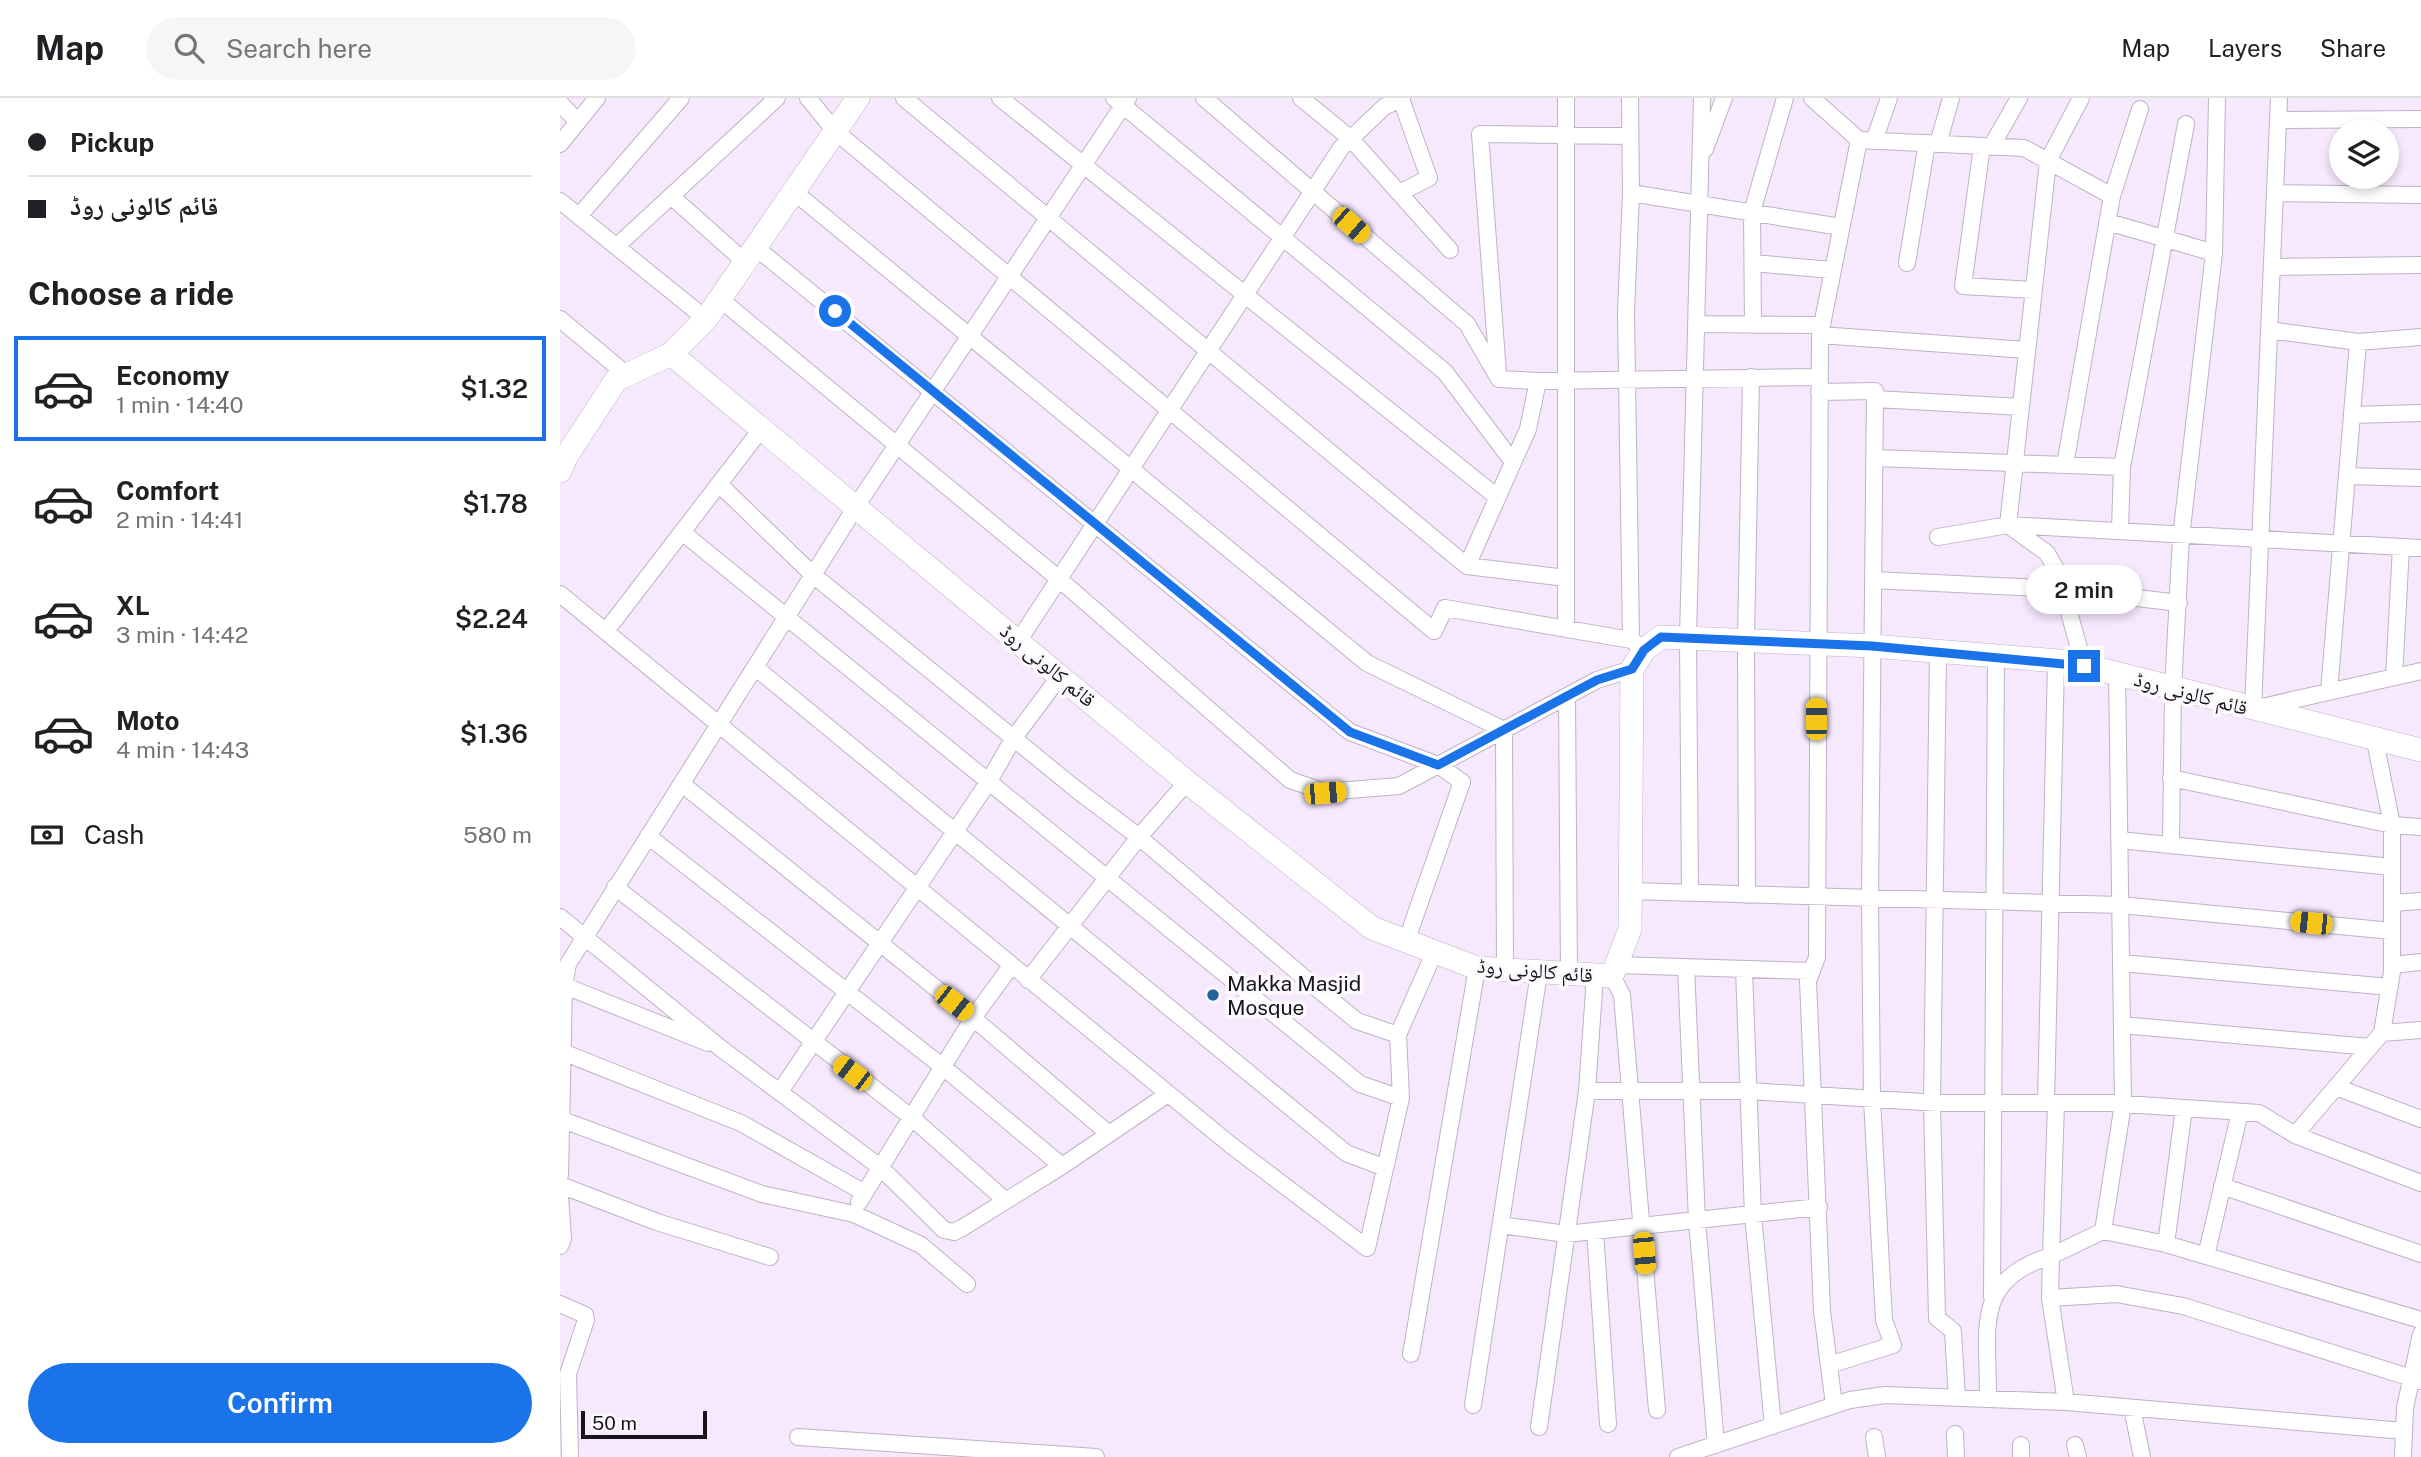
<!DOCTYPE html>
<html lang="en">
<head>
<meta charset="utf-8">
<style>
  :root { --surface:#fff; --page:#f6f6f6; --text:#202124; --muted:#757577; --line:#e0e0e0; --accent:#1a73e8 }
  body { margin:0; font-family:"Public Sans","Noto Naskh Arabic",sans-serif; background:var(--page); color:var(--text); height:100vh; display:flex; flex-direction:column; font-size:26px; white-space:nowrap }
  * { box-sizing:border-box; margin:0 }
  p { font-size:23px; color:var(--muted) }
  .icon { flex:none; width:38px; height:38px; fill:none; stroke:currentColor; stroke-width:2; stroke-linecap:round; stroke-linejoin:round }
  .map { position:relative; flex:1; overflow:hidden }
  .side { display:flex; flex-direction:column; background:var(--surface); width:560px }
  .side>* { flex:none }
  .banner { display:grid; align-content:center; height:154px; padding:0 28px; background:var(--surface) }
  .tools { position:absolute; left:1769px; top:21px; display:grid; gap:14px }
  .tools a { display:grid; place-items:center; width:70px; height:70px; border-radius:50%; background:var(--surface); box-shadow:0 4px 10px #0003; font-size:35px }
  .scale { position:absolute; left:21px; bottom:18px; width:126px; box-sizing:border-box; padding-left:7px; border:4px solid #18141b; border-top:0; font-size:19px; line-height:24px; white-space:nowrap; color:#18141b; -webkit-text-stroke:5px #fdfafe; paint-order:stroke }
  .end { position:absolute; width:32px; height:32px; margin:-16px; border:9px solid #1a73e8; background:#fff; box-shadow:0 0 0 4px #fff }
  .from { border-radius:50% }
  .bubble { position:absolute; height:49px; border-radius:24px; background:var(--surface); box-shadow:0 4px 10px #0003; font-size:23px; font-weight:600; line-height:49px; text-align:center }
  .car { position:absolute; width:21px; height:42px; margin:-21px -10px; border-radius:9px; box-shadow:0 0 5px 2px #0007; background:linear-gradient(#f5c518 24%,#345 0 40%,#f5c518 0 76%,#345 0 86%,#f5c518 0) }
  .banner b { display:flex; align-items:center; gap:24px; height:66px; font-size:26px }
  .banner b+b { border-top:2px solid var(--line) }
  .banner i { width:18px; height:18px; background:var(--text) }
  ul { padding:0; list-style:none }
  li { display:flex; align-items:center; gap:21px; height:105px; margin:0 14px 10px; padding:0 14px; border:4px solid transparent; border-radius:0px }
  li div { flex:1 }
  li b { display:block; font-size:26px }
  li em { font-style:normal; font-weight:600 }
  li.selected { border-color:var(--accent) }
  li>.icon { width:63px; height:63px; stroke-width:1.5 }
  h2 { padding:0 28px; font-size:32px; line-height:84px }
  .pay { display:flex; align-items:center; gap:18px; height:77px; padding:0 28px; font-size:26px }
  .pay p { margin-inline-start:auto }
  .primary-button { display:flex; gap:14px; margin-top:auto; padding:14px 28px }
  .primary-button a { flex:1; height:80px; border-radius:42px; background:var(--accent); color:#fff; font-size:28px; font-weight:600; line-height:80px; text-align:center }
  header { display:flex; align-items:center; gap:42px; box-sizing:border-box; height:98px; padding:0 35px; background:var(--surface); border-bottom:2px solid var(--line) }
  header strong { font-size:33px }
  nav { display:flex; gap:38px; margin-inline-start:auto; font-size:24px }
  .search { width:490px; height:63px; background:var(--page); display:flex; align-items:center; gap:18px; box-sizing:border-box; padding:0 24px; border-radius:38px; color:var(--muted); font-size:26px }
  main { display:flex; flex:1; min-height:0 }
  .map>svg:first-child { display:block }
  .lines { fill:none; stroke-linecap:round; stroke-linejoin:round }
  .street-casing { stroke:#bfb2c6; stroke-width:18 }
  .secondary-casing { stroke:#bfb2c6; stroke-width:24 }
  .street { stroke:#fff; stroke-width:16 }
  .secondary { stroke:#fff; stroke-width:23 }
  .route { stroke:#1a73e8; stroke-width:9 }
  .poi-dot { fill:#24649a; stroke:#fdfafe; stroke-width:2.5 }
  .labels { text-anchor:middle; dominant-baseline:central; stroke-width:7; stroke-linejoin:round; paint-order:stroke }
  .street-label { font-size:21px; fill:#18141b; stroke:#fdfafe }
  .poi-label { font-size:21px; fill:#18141b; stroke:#fdfafe; text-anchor:start }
</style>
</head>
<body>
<header>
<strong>Map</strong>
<div class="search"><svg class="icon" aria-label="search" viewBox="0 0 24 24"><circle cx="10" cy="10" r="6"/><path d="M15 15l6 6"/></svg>Search here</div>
<nav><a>Map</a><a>Layers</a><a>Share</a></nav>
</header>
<main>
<section class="side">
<div class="banner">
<b><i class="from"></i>Pickup</b>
<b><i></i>قائم کالونی روڈ</b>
</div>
<h2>Choose a ride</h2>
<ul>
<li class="selected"><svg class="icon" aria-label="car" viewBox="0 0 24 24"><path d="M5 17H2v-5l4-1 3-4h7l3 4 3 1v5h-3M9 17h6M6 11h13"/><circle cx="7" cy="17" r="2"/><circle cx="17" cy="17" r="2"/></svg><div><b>Economy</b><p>1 min · 14:40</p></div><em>$1.32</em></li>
<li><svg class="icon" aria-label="car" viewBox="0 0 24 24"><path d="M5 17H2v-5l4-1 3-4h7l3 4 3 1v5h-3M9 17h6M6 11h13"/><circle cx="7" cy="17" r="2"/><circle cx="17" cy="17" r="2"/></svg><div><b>Comfort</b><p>2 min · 14:41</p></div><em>$1.78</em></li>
<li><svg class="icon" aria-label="car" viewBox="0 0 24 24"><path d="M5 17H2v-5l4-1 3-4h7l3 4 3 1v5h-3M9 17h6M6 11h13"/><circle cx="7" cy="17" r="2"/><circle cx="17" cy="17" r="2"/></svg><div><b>XL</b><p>3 min · 14:42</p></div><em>$2.24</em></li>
<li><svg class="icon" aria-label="car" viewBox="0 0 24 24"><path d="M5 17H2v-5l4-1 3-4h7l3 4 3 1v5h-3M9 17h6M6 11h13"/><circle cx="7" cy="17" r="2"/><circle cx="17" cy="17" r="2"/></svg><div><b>Moto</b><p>4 min · 14:43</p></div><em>$1.36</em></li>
</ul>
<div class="pay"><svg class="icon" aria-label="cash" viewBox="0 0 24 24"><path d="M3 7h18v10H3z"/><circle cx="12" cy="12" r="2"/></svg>Cash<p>580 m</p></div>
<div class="primary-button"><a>Confirm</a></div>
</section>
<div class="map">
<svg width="1861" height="1359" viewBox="0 0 1861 1359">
  <rect width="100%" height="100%" fill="#f6e8fd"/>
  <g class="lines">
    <defs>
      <path id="street" d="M248,0l27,33 599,500 11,-23 186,32
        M344,0l563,468 99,12
        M440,0l497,399
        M554,0l331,274 68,90
        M644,0l263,226 32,55 39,2
        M741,0l50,41 99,111
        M1070,0l1,95 -5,119 5,328 7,5
        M1252,0l47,42 165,8 88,48
        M1521,0l-33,63 -40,364 39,28 11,20 26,93
        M1719,0l-26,611 168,-38
        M0,5l18,19
        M1718,22l143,-1
        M1314,43l15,-43
        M0,46l37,-46
        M1378,46l13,-46
        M1422,48l-19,140 71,4
        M1431,49l28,-49
        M1145,51l19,-51
        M233,93l574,472 137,67 1,240
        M839,95l30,-15 -28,-79
        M1071,95l210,34
        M1715,95l146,2
        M111,98l74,66
        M0,103l146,118
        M19,118l102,-118
        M1548,124l106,31
        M57,148l160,-148
        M195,149l595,485 88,33 24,17 -56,160
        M1193,165l79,7
        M1347,165l20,-120
        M1712,169l149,-2
        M160,201l339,280 231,201 35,12 74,-6 198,-106 35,-11
        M0,221l67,56
        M1136,226l125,1
        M1193,227l-1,-113 33,-114
        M1709,232l89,12 63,-5
        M1260,237l207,15
        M938,275l-18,-239 149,2
        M1259,294l56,-1 -5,507 2,201 12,221 9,25 -64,20
        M1315,301l146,8
        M1792,317l69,-2
        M1315,360l247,9
        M1505,367l47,-269 28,-87
        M1787,378l74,2
        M159,386l93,90 265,216 62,47 175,149 43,35 41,14
        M1560,432l2,-63 64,-343
        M122,434l678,552 41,14
        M1378,439l70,-12 413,23
        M907,468l61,-137 10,-48 281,-4
        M1313,482l189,9 117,14
        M0,496l672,552 135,102 34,-150 -3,-63 36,-82
        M1006,530v-530
        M46,533l156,-203
        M459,542l322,-492 43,-41 18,-9
        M1378,554l-6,451 5,215 16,13 4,67
        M196,570l590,485 39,15
        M1834,579l7,-130
        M1769,594l29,-350
        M1007,598l2,279
        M1611,680l221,47 29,2
        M122,686l291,234 136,116
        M88,738l295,231 119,99
        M1559,742l273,27
        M1611,746l2,-155 8,-152 33,-284 3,-155
        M55,789l296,230 94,83
        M1070,793l490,14 272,26
        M1130,795l-2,-256 14,-539
        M1187,797l-1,-255 5,-263
        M1832,805l29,-2
        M0,819l163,133 157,117 64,63 10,2 8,-4 100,-62 106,-72
        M1561,865l269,24
        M1056,867l196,6
        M1832,867l29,-3
        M1126,869l11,253 19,225
        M1184,871l9,246 20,211
        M1052,878l10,19 35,415
        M468,882l111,-143 48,-55
        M0,886l148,59
        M1562,927l248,22
        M1822,935l39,-3
        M0,953l181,72 122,69
        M1776,989l85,32
        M221,992l208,-309 24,-42 47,-63
        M1027,993h163l189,12h171l149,10 36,22 126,48
        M1486,1005l10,-442
        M0,1021l202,75 92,20 67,31 46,39
        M1735,1037l87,-102 10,-61v-147l-17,-84
        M0,1077l4,-189 4,-22 289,-459 271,-407
        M0,1087l97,37 113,35
        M1662,1088l199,68
        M0,1098l3,43 -3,7
        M299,1104l114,-184 38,-52
        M941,1127l65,9 253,-27
        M1035,1133l13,193
        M1543,1133l20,-127 -6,-430
        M1606,1146l18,-136
        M1646,1158l34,-144
        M1432,1199l4,-641
        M1490,1200l66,-4 67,12 238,75
        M0,1206l25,11 1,5 -18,54 2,83
        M851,1256l66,-386
        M1428,1301c1,-68 -17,-119 63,-143l5,-153
        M1506,1304l-16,-104 1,-42 52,-25 63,13 255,76
        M913,1307l66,-432
        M1274,1307l-12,-94 -14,-330 9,-24 3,-622 39,-195
        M1572,1310l10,49
        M979,1329l48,-336 8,-115
        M1395,1336l1,23
        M238,1339l298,20
        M1314,1339l3,20
        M1461,1347v12
        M1515,1347l3,12
        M1118,1359l172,-57 35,-5 181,7 338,29
        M1843,1359l2,-49 16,-74"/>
      <path id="secondary" d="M111,256l35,-35 152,-221
        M0,373l6,-14 50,-77 55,-26 516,428 185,146 105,40 135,8 18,-47 2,-260 12,-19 17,-13 211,9 199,16 350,88"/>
    </defs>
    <use href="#street" class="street-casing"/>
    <use href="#secondary" class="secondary-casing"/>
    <use href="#street" class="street"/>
    <use href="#secondary" class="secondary"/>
  </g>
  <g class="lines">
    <path class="route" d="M275,213l515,421 88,33 159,-85 35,-11 12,-19 17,-13 211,9 212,20"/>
  </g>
  <circle class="poi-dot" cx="653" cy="897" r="7"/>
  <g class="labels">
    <g class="street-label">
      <text transform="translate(488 567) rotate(40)">قائم کالونی روڈ</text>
      <text transform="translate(1631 595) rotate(15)">قائم کالونی روڈ</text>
      <text transform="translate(975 872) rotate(5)">قائم کالونی روڈ</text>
    </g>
    <g class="poi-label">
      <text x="667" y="885">Makka Masjid<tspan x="667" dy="24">Mosque</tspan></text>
    </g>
  </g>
</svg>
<div class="tools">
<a><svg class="icon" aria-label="layers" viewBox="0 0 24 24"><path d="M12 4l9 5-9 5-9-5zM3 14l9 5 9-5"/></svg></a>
</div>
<div class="scale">50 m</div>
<i class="end from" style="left:275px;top:213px"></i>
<i class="end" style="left:1524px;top:568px"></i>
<div class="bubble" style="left:1466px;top:467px;width:116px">2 min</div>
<i class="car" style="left:791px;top:127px;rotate:131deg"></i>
<i class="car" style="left:1256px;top:621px;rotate:0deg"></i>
<i class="car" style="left:765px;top:695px;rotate:85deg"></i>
<i class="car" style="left:1751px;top:825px;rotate:276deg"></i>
<i class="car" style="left:394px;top:905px;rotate:128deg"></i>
<i class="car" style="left:292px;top:975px;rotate:307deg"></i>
<i class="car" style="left:1084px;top:1155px;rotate:175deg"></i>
</div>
</main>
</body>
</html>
